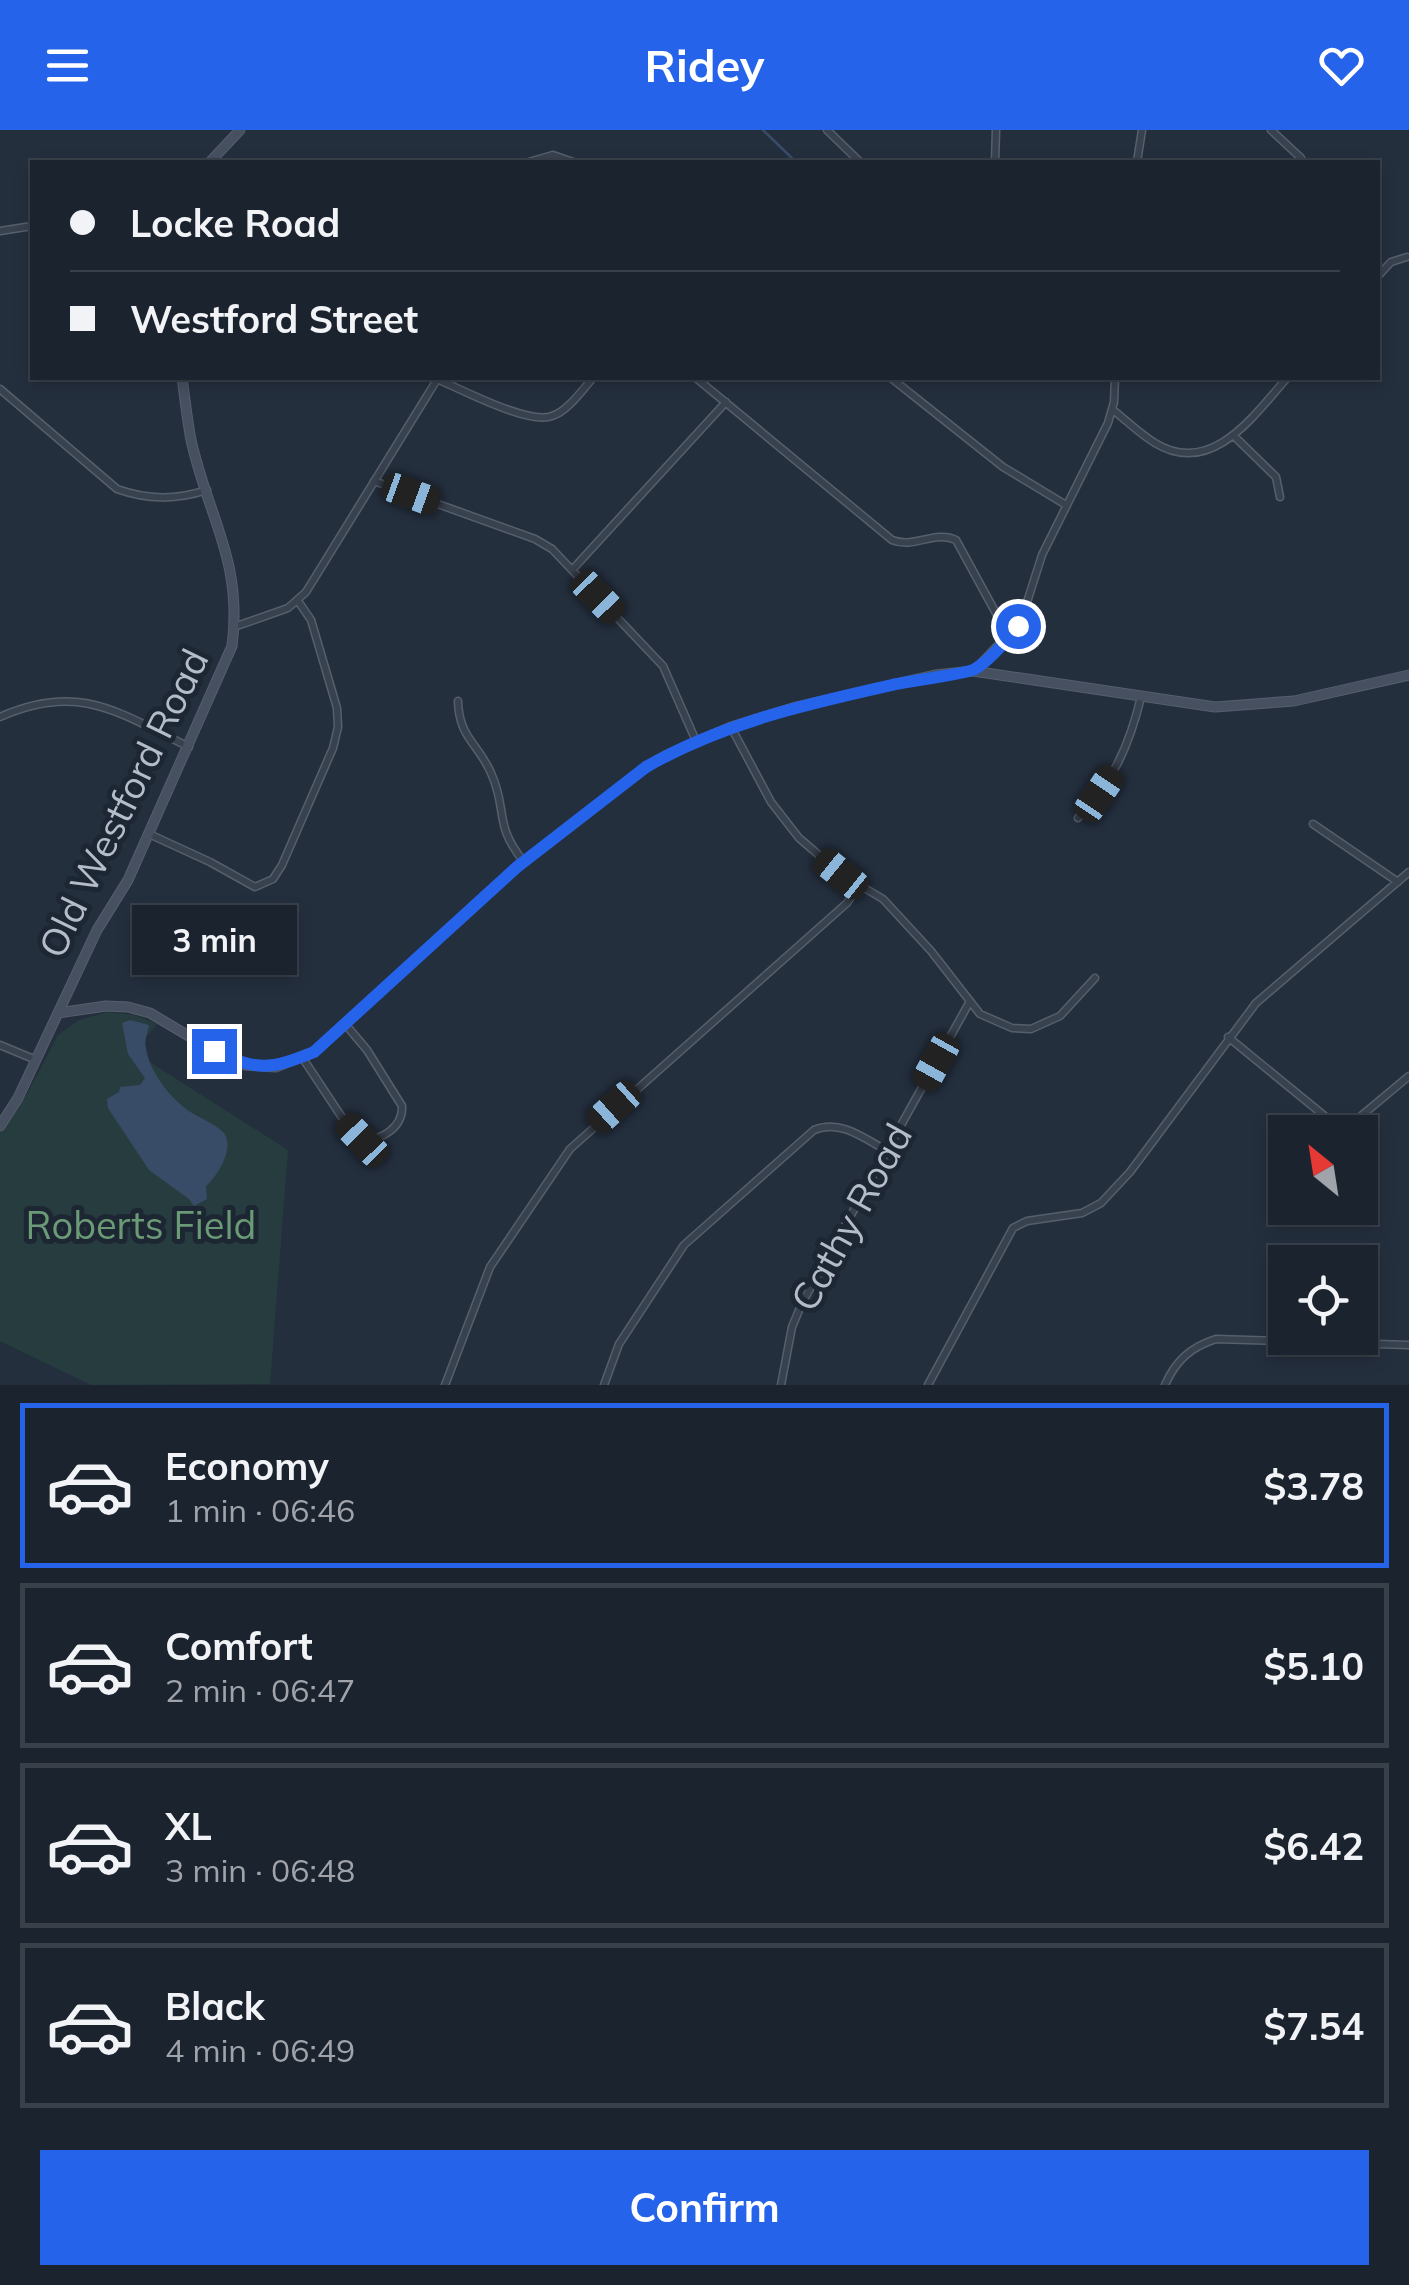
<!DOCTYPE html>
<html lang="en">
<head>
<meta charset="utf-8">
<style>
  :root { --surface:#1b232e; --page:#282f3a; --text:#f1f3f6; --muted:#a0a4aa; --line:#39404a; --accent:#2563eb }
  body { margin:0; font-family:Mulish,sans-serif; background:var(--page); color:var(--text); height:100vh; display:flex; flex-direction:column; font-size:38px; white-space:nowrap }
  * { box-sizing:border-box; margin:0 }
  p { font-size:32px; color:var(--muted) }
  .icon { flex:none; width:55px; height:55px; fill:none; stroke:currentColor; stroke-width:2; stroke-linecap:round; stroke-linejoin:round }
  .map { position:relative; height:1255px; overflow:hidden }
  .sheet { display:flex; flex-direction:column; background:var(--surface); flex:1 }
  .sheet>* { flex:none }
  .banner { position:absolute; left:30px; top:30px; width:1350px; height:220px; border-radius:0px; box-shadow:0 5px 15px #0003,0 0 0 2px var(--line); display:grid; align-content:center; height:220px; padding:0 40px; background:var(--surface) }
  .needle { width:65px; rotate:330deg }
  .buttons { position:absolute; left:1268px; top:985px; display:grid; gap:20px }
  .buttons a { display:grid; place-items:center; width:110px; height:110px; border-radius:0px; background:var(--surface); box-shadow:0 5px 15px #0003,0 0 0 2px var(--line); font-size:50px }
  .end { position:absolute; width:45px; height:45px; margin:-22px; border:12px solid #2563eb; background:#fff; box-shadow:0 0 0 5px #fff }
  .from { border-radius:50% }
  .bubble { position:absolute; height:70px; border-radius:0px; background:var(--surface); box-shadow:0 5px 15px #0003,0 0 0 2px var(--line); font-size:32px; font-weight:700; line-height:70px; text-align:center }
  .car { position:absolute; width:30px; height:60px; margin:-30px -15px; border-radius:12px; box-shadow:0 0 8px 2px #0007; background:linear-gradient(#222 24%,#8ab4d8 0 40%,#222 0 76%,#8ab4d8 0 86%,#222 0) }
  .banner b { display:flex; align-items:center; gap:35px; height:95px; font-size:38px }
  .banner b+b { border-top:2px solid var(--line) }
  .banner i { width:25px; height:25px; background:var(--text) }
  ul { padding:18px 0 0; list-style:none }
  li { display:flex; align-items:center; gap:30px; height:165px; margin:0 20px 15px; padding:0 20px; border:5px solid var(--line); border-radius:0px }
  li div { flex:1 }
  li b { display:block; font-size:38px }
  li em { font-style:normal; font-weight:700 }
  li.active { border-color:var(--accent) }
  li>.icon { width:90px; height:90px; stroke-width:1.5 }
  .primary-button { display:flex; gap:20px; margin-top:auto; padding:20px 40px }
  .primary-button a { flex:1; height:115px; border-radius:0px; background:var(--accent); color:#fff; font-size:40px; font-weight:700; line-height:115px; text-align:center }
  header { display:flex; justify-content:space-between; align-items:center; height:130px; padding:0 40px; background:var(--accent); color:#fff; font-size:45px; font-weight:700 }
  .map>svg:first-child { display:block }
  .green { fill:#263c3f }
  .water { fill:#394c67 }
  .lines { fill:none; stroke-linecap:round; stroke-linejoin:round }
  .stream { stroke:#394c67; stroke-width:2.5 }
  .minor-casing { stroke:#565f6c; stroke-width:9 }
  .secondary-casing { stroke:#565f6c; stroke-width:11 }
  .minor { stroke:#38414e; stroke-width:6 }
  .secondary { stroke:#465061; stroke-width:9 }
  .route { stroke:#2563eb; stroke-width:12 }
  .labels { text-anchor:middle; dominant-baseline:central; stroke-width:10; stroke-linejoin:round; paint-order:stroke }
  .street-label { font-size:38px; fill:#b4bcc9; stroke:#1d2633 }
  .park-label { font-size:38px; fill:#6b9a76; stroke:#1d2633 }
</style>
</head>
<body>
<header><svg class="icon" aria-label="menu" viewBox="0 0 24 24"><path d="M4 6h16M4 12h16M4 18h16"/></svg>Ridey<svg class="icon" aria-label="heart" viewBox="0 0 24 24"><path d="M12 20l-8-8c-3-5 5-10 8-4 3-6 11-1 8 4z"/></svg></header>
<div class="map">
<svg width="1409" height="1255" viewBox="0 0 1409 1255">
  <rect width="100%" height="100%" fill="#242f3e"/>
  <path class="green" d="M108,882l27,3 22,9 -23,28 154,98 -18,234 -179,1 -91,-44v-209l27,-38 31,-59 21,-15z"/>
  <path class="water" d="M130,890l19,5c-1,7 -5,15 -3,23 3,23 24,50 43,63 10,7 25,12 34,21 13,14 -5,44 -17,54l1,13 -13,7 -5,-7 -40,-29 -41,-62 -1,-9 12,-7 1,-5 20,-2 5,-7 -17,-24 -6,-31z"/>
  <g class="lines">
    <path class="stream" d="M763,0l33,32"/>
    <defs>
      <path id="minor" d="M827,0l33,32
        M1271,0l30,28
        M529,32l24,-7 20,7
        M995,32l1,-32
        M1137,32l5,-32
        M0,101l32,-5
        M1378,146l13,-14 16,-5
        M696,248l196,162c22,9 43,-10 64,0l53,97
        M891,248l112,89 63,38
        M437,249c24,10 91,46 115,37 16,-5 30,-26 41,-38
        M0,259l117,100c31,11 59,11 90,1
        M1113,280c14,11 27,24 42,33 57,35 100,-29 132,-65
        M1234,306l42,41 4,20
        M374,351l161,58 17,10 111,117 33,75
        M572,440l154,-168
        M234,497l54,-19 18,-16 132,-214
        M974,540l47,-49 21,-66 66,-132 6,-21 1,-24
        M458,571c1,37 20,42 33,72 17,37 2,51 33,89
        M0,587c79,-35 118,-5 189,30
        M731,597l40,75 28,36 42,36 42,25 48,52 49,63 32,14 19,1 29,-13 35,-38
        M1078,688c35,-35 52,-75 63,-121
        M1313,694l85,58
        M149,704l61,28 45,25 18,-8 9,-14 51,-117 5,-21 -1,-19 -26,-88 -13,-19
        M1228,907l115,94 66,-55
        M0,915l36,15
        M302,927l45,68 14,15c21,1 42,-13 41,-34l-35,-56 -21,-25
        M445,1255l45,-118 80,-118 277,-246 13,-19
        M604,1255l15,-41 65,-99 130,-115c26,-11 50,8 73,21
        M781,1255l11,-58 10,-24 167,-300
        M928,1255l85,-157 14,-7 55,-8 19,-10 29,-31 126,-169 153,-131
        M1165,1255c11,-25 26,-38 51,-46l193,6"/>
      <path id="secondary" d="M210,32l30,-32
        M58,883l48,-7 22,1 22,6 64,38 31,14 31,2 38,-15 203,-185 129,-100 21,-12 64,-28 65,-20 139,-32 38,-4 242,36 79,-6 115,-26
        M0,996l18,-28 79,-168 31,-50 104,-234c11,-85 -24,-129 -41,-206 -4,-21 -6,-42 -9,-62"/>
    </defs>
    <use href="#minor" class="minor-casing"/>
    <use href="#secondary" class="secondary-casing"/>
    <use href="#minor" class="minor"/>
    <use href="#secondary" class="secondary"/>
  </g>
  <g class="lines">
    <path class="route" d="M214,921c45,20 55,19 100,1l203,-185 129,-100c76,-44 161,-63 246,-82 15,-4 75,-11 83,-16 15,-9 32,-29 43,-43"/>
  </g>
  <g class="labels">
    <g class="street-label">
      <text transform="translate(123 673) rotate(-64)">Old Westford Road</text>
      <text transform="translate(851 1087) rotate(-61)">Cathy Road</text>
    </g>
    <g class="park-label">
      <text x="141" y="1095">Roberts Field</text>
    </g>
  </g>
</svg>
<div class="buttons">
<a><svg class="needle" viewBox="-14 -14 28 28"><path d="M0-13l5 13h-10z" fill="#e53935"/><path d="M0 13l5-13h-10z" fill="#a0a4aa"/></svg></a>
<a><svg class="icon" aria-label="locate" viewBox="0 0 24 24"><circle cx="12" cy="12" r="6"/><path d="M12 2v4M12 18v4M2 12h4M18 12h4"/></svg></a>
</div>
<i class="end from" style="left:1018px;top:496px"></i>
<i class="end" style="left:214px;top:921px"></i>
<div class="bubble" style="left:132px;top:775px;width:165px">3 min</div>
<i class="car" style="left:411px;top:364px;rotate:110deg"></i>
<i class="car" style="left:598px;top:467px;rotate:136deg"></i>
<i class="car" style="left:1099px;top:664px;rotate:34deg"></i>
<i class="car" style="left:841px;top:744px;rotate:309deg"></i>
<i class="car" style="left:936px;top:932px;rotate:209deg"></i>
<i class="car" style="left:614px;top:977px;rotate:228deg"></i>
<i class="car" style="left:362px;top:1010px;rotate:316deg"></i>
<div class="banner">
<b><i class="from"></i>Locke Road</b>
<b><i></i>Westford Street</b>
</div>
</div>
<section class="sheet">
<ul>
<li class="active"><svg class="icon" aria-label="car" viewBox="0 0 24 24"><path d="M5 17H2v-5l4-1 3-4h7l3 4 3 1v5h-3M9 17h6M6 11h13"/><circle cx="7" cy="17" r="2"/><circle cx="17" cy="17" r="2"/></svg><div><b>Economy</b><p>1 min · 06:46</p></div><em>$3.78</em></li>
<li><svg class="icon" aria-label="car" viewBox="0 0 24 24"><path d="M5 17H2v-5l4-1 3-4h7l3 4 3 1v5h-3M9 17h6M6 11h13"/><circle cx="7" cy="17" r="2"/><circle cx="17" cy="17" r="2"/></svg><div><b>Comfort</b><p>2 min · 06:47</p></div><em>$5.10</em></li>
<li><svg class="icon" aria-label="car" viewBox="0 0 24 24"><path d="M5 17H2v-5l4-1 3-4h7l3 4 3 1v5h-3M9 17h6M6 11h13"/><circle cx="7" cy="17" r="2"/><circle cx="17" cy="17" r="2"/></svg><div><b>XL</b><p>3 min · 06:48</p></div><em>$6.42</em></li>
<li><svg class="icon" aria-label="car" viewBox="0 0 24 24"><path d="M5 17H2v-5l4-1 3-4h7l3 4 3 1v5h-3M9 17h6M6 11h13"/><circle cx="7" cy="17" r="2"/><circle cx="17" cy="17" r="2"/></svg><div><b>Black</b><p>4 min · 06:49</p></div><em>$7.54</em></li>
</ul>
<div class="primary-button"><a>Confirm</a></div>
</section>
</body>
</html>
